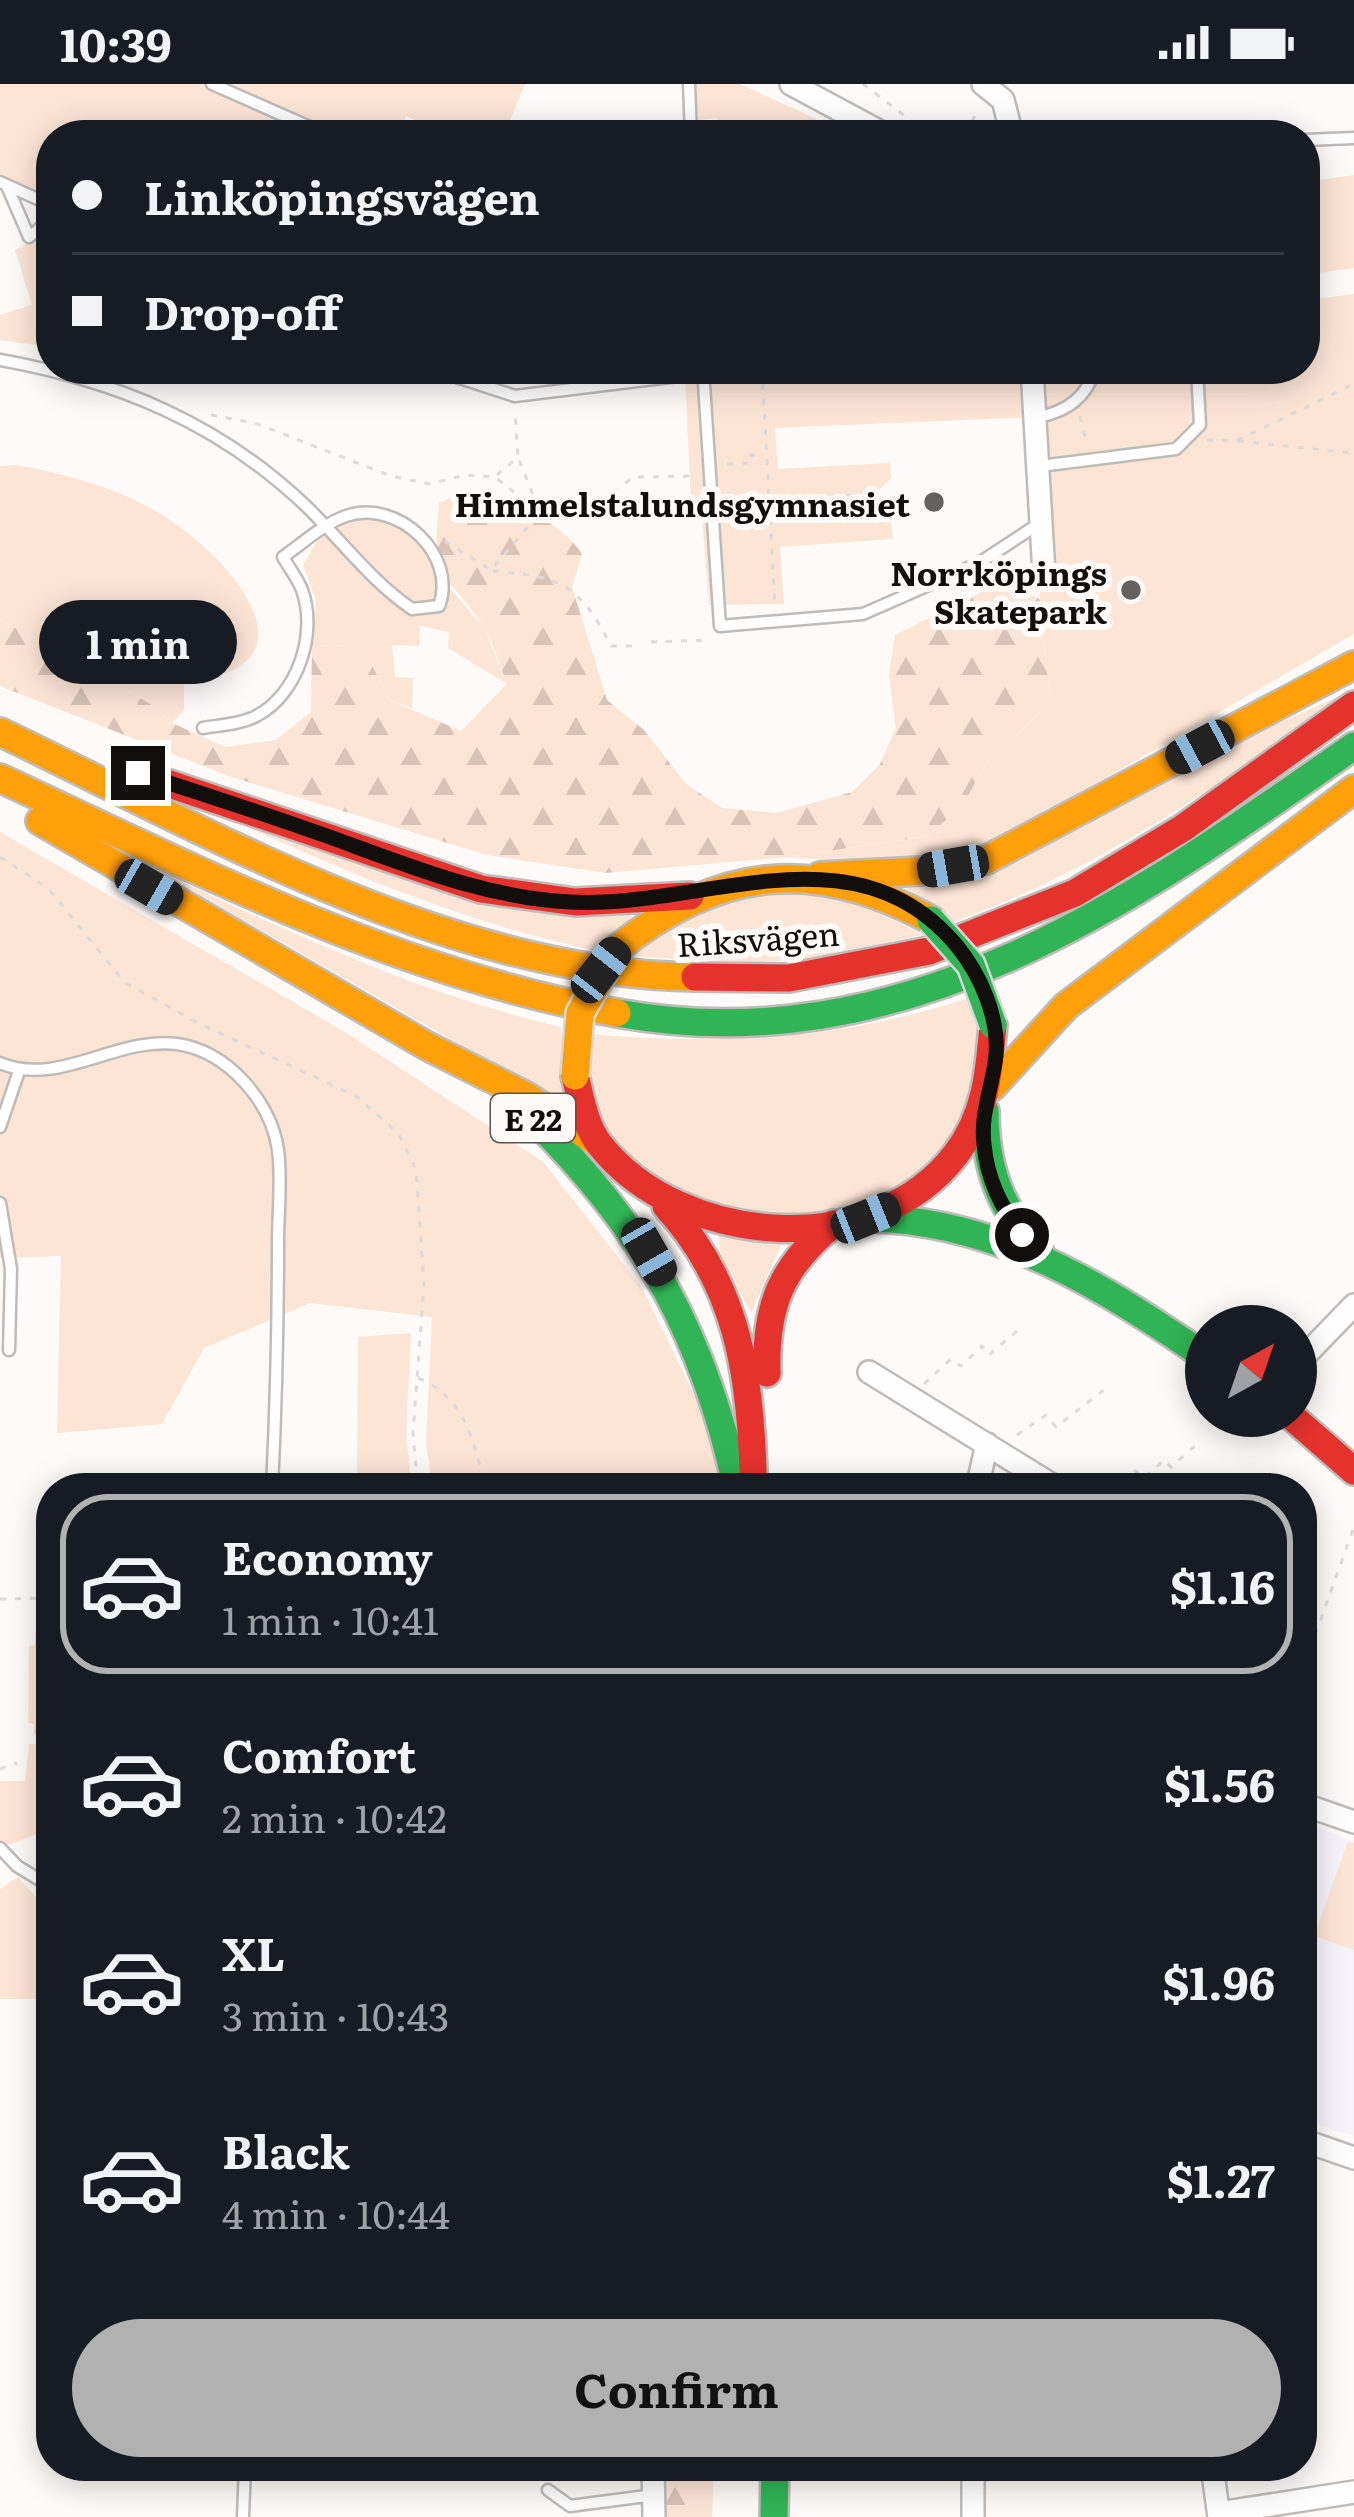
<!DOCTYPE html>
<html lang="en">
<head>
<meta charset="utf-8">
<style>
  :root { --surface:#171b24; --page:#20242c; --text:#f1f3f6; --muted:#9ea1a6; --line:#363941; --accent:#b2b1b2 }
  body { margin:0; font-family:Literata,serif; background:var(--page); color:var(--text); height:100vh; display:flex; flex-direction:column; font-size:45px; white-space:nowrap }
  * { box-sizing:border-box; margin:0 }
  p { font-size:39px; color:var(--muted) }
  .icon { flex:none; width:66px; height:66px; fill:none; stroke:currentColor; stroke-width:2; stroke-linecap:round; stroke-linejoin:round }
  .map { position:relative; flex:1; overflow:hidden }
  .side { position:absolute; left:36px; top:1389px; width:1281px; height:1008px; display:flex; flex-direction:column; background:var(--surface); border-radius:48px; box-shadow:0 6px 30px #0003 }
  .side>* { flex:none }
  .guide { position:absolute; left:36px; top:36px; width:1284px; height:264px; border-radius:48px; box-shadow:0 6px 30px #0003; display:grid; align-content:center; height:264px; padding:0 36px; background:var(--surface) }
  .needle { width:78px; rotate:40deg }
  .controls { position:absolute; left:1185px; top:1221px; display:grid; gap:24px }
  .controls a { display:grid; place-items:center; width:132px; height:132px; border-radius:50%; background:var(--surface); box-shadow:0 6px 30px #0003; font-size:60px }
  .end { position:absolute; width:54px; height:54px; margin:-27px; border:15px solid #110e0c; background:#fff; box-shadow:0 0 0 6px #fff }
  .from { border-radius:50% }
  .bubble { position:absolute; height:84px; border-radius:42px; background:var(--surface); box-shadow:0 6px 30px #0003; font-size:39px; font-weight:700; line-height:84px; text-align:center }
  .car { position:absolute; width:36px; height:72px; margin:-36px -18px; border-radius:15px; box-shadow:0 0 9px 3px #0007; background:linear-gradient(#222 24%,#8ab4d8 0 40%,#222 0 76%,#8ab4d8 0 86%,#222 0) }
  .guide b { display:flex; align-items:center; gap:42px; height:114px; font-size:45px }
  .guide b+b { border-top:3px solid var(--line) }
  .guide i { width:30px; height:30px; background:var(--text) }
  ul { padding:21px 0 0; list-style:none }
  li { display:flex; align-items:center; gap:36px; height:180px; margin:0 24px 18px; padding:0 12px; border:6px solid transparent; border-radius:48px }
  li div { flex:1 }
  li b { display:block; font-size:45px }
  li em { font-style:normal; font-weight:700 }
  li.current { border-color:var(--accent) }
  li>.icon { width:108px; height:108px; stroke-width:1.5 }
  .cta { display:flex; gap:24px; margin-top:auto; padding:24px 36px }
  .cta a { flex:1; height:138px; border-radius:72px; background:var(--accent); color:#111; font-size:48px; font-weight:700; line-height:138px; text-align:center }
  .status { display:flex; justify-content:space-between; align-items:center; height:84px; padding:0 60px; background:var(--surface); direction:ltr }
  .status svg { height:33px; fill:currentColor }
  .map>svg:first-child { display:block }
  .education { fill:#f7f3fa }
  .green { fill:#fde5d6 }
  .forest { fill:url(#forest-firs) }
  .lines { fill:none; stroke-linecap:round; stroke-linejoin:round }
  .lane-casing { stroke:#bebbb9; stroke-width:15 }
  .street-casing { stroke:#bebbb9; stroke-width:26 }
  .fast-casing { stroke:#bebbb9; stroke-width:32 }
  .slow-casing { stroke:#bebbb9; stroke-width:32 }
  .jam-casing { stroke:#bebbb9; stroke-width:32 }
  .path { stroke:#dcdbdb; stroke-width:3; stroke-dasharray:6 9; stroke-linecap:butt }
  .lane { stroke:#fffefe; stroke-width:10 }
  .street { stroke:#fffefe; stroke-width:21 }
  .fast { stroke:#30b455; stroke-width:27 }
  .slow { stroke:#ff9f0a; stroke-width:27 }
  .jam { stroke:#e5322d; stroke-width:27 }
  .fast-bridge-casing { stroke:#d8d7d6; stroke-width:32; stroke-linecap:butt }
  .slow-bridge-casing { stroke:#d8d7d6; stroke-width:32; stroke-linecap:butt }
  .fast-bridge { stroke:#30b455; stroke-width:27 }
  .slow-bridge { stroke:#ff9f0a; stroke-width:27 }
  .route { stroke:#110e0c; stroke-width:15 }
  .poi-dot { fill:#64615f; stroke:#fefaf7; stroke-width:4.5 }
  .labels { text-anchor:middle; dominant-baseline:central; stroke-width:12; stroke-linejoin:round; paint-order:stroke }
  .shield { fill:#fefaf7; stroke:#585552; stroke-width:3 }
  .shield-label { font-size:30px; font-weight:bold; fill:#110e0c }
  .poi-label { font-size:33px; font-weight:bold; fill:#110e0c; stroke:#fefaf7; text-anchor:end }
  .street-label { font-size:33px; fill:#110e0c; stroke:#fefaf7 }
</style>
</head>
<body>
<div class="status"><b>10:39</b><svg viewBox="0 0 49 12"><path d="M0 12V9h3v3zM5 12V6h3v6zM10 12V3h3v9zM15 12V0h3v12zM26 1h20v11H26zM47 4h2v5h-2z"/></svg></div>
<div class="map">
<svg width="1354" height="2433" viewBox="0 0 1354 2433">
  <defs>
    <pattern id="forest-firs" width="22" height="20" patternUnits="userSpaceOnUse" patternTransform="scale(3)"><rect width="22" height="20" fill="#fde5d6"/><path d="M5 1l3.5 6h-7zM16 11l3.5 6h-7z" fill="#d8c3b6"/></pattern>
  </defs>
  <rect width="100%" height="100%" fill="#fdfaf8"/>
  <path class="education" d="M1302,1738l52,19v295l-52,-17z"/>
  <path class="green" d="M0,0h525l-21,51h-56l-42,-19 -9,19h-346v62l-51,-23z
    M695,0h45l111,51h-132l-2,-17 -20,2z
    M1354,91v93l-49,7v-93z
    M51,147v116l-51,-7v-25l32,-10 -17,-55z
    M1354,210v340l-360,209 -120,21 -86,-7 140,-21 35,-31 22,-40 65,-62 -10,-104 -3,-182 -262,11 3,41 112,-6 1,15 -16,16 15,15 3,30 -113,8 4,57 -75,1 -8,-102h-10l-6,-128 74,-6h546v-69z
    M18,381c51,10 105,24 149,53 68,44 157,151 17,164v28l-12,13 -23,-20 -149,-84v-153z
    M367,429l49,19 31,53 38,44 22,55 -59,-36 1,-16 -29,-6 -1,20 -27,-1 3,32 18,1 -1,30 -23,-8c-22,-45 -23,-61 -77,-53l4,-47 -13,-35 23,-39z
    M1354,606c-128,88 -252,180 -400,231l-52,-35z
    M249,744l383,88 -35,35c-126,-27 -231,-71 -348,-123z
    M0,748l345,200 198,130 98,124 85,174 2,28h-295l-7,-44 6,-127 -122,-14 -106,45 -42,76 -105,9 4,-177 -61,2z
    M149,782c135,64 266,127 412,161l4,78z
    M788,806l74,12 60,33 -116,24 -62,4 -116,-7 66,-44z
    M968,914l13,40 -17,86 -63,65 -111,32 -100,-20 -75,-58 -24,-51v-58c129,12 254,5 377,-36z
    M718,1146l68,4 -35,79 -30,-57z
    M411,1249l-5,101 6,54h-55l1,-151z
    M35,1548l9,1v12l7,1v77h-8l-1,13 -8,-1v-11l-6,-1 1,-77 6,-1z
    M29,1660h13v11h9v74l-51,19v-67h25z
    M1348,1757l6,2v107l-40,-14z
    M18,1793l33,37v85h-51v-110z"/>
  <path class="forest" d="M462,408c38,0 100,30 120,62l-10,33 35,113 37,30 42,54 36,24 55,5 75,-21 28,-28 16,-36 -7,-53 6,-40 107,-53 38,17 10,104 -65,62 -22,40 -35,31 -140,21 -183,16 -118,-18 -256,-78 -231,-91v-67l149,84 23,20 53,24 51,-7 35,-28 1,-65c54,-8 55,8 77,53l72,31 46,-47c-7,-17 -12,-38 -22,-54 -37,-63 -55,-39 -46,-127z
    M665,2382h49l-2,51h-47z"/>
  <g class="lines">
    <defs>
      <path id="lane" d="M212,0l116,51
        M689,0l2,51
        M1305,56l49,-2
        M0,98l51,23
        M7,102l22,51 22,-18
        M0,276c117,21 219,63 306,146 36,35 64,74 106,103l27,-3c19,-50 -40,-108 -93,-90 -23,8 -43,27 -63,41 6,11 15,22 19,33 16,44 -5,104 -44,125 -15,9 -38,10 -55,13
        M432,285l83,27 188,-23
        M703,285l17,257 143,-12 116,-51 61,-40
        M1038,333c28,-5 49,-20 57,-48
        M1040,382l136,-17 24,-24 -3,-56
        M0,979c58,25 117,-27 177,-19 50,7 94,57 101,106 4,29 0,62 0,92 0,82 -2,164 -6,246
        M0,1043l19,-56
        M0,1119l11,66 -2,81
        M0,1764l17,18 34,21
        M548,2406l22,16 84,-11
        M243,2433l2,-51"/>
      <path id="street" d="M791,0l95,51
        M983,0l20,16 9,35
        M1032,285l12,205
        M1296,1281l58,-60
        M869,1288l188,116
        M977,1404l10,-44
        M1302,1720l52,18
        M1302,2056l52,18
        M653,2382l1,51
        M1212,2382l7,51
        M1219,2429l135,-21
        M973,2433v-51"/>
      <path id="fast" d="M617,929c287,52 516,-112 737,-267
        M985,1027c0,57 16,100 55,142
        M539,1040c109,110 165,213 198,364
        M872,1134c129,4 230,68 334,139
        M774,2433l1,-51"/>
      <path id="slow" d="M0,648c210,101 456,243 695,245
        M0,694c201,94 397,195 617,235
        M40,737l387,225 99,50 72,47
        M820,792l101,-5 65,-11 368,-195
        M618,864c102,-82 198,-91 313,-28
        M992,1003l74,-81 288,-217"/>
      <path id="jam" d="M128,686l353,119 94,13 115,-6
        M695,893l94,1 140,-27 146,-58 108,-65 171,-123
        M575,992c6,23 10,50 25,69 80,101 273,118 356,9 30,-39 33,-82 37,-129
        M666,1122c70,77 84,164 87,265
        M767,1289c-2,-67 14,-106 66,-149
        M1291,1332l63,55"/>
    </defs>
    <use href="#lane" class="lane-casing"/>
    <use href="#street" class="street-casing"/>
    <use href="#fast" class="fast-casing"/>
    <use href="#slow" class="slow-casing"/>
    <use href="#jam" class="jam-casing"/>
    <path class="path" d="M863,0l67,51
      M965,51l13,-25
      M762,285l13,237
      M1064,285l5,15
      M717,289l84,-4
      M211,331l44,8 136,53 39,8 35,-9 30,2 45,36 16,2 36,-4 41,-34 58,-1
      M1080,332l6,26
      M1207,356l29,1 118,-57
      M1238,357l116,12
      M727,380l21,-1 -1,-7 16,-2
      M497,391l21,-18 -3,-47
      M726,417l149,-7
      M445,457l46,29 49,-57 -22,-56
      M493,487c68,5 87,14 118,75h22
      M651,558l58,-2
      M0,773l48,31 76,94 76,42 156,72 42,37 18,37 8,114 -11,150 5,54
      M418,1294c45,18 55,60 66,104
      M924,1300l27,-25 10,7 21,-20 7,9 29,-25
      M1017,1351l29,-20 10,12 53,-41
      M1110,1404l24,-18 10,8 20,-18 7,7 25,-22
      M0,1515l51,-1
      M1302,1559l15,-13 37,-103
      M0,1685l17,-6"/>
    <use href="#lane" class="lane"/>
    <use href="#street" class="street"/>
    <use href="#fast" class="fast"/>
    <use href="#slow" class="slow"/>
    <use href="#jam" class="jam"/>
    <defs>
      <path id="fast-bridge" d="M931,836l40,45 22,60"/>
      <path id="slow-bridge" d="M575,992l5,-63 38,-65"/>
    </defs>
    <use href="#fast-bridge" class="fast-bridge-casing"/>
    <use href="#slow-bridge" class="slow-bridge-casing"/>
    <use href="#fast-bridge" class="fast-bridge"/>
    <use href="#slow-bridge" class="slow-bridge"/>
  </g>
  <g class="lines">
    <path class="route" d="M138,689c63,20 126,41 189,63 80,29 158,62 244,66 131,7 284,-79 386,44 23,28 42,71 39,109 -3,30 -16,59 -12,89 3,35 17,63 38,91"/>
  </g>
  <g class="poi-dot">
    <circle cx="934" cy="418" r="12"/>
    <circle cx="1131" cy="506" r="12"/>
  </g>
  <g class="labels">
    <rect class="shield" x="491" y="1010" width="84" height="48" rx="9"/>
    <g class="shield-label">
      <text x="533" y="1034">E 22</text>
    </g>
    <g class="poi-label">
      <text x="910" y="418">Himmelstalundsgymnasiet</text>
      <text x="1107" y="487">Norrköpings<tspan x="1107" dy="38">Skatepark</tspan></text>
    </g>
    <g class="street-label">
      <text transform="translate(758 853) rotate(-4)">Riksvägen</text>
    </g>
  </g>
</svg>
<div class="controls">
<a><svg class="needle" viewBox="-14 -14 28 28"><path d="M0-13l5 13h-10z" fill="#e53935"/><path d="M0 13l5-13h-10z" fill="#9ea1a6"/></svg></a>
</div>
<i class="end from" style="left:1022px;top:1151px"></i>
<i class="end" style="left:138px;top:689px"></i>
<div class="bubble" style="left:39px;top:516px;width:198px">1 min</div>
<i class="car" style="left:1200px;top:663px;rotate:242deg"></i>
<i class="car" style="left:953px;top:782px;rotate:260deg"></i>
<i class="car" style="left:149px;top:803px;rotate:120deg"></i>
<i class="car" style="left:601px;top:886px;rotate:38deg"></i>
<i class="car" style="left:866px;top:1134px;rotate:68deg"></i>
<i class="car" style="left:649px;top:1168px;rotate:150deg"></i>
<div class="guide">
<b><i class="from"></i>Linköpingsvägen</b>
<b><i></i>Drop-off</b>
</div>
<section class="side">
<ul>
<li class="current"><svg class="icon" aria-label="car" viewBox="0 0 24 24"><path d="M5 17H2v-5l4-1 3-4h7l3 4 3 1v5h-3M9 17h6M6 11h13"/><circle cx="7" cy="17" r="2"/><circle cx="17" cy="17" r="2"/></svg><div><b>Economy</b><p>1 min · 10:41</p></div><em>$1.16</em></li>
<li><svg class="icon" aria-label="car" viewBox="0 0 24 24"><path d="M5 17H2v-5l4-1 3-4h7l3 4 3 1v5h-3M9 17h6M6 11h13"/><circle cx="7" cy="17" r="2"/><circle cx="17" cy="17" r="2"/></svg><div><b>Comfort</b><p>2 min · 10:42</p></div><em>$1.56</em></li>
<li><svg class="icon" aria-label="car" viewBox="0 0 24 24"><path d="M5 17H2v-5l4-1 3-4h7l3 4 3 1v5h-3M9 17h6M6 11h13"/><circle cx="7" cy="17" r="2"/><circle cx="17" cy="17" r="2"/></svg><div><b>XL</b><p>3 min · 10:43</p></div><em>$1.96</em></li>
<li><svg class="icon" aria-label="car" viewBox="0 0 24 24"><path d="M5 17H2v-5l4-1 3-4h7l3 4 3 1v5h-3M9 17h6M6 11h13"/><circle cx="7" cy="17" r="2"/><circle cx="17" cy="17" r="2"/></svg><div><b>Black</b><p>4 min · 10:44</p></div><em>$1.27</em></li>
</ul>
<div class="cta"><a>Confirm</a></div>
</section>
</div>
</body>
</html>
